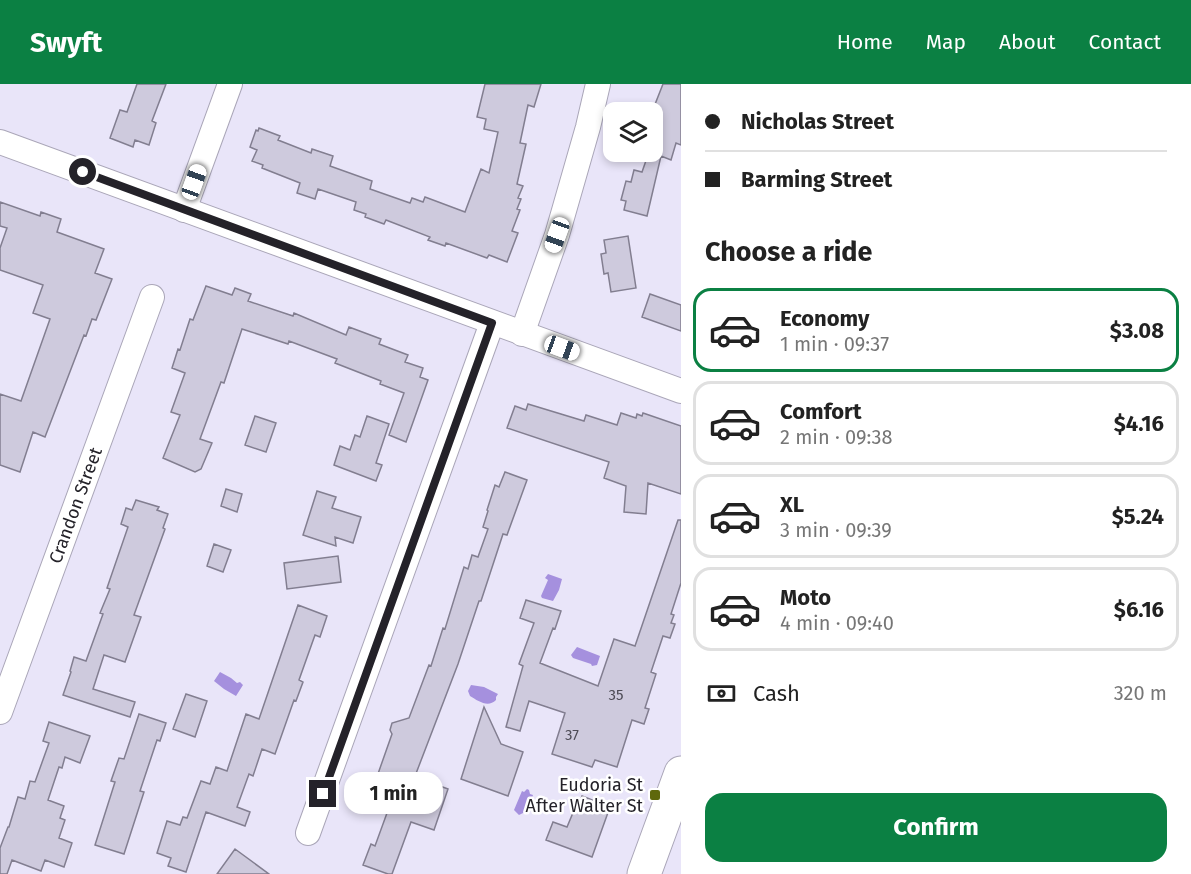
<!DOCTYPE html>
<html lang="en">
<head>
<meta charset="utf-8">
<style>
  :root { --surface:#fff; --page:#f2f2f2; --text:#222; --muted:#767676; --line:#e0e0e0; --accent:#0b8043 }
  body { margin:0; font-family:"Fira Sans",sans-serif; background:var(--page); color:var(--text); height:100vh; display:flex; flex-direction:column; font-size:22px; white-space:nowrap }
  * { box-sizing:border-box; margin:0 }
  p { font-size:20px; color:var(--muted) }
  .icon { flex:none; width:33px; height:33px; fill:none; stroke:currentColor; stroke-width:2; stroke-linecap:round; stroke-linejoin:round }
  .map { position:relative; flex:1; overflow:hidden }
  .drawer { display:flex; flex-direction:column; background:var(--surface); width:510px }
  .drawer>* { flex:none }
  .guide { display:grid; align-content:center; height:132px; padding:0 24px; background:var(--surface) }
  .tools { position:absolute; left:603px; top:18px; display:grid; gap:12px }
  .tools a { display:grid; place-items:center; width:60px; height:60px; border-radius:12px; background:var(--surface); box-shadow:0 3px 9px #0003; font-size:30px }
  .end { position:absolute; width:27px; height:27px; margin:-14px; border:8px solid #242229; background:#fff; box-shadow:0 0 0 3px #fff }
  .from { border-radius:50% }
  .bubble { position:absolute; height:42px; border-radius:18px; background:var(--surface); box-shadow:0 3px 9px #0003; font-size:20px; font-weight:700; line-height:42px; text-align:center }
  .car { position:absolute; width:18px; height:36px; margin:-18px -9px; border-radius:8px; box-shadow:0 0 4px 2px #0007; background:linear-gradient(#fff 24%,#345 0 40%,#fff 0 76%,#345 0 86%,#fff 0) }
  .guide b { display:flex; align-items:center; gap:21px; height:57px; font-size:22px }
  .guide b+b { border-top:2px solid var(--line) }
  .guide i { width:15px; height:15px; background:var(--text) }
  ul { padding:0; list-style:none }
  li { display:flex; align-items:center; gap:18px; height:84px; margin:0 12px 9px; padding:0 12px; border:3px solid var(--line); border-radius:18px }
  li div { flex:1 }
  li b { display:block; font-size:22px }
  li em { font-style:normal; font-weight:700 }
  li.active { border-color:var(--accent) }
  li>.icon { width:54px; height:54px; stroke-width:1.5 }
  h2 { padding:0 24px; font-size:27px; line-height:72px }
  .pay { display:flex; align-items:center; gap:15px; height:66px; padding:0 24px; font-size:22px }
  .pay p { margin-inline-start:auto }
  .primary-button { display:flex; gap:12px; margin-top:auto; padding:12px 24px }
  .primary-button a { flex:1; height:69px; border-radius:18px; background:var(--accent); color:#fff; font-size:24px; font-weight:700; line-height:69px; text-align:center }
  header { display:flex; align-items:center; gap:36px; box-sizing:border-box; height:84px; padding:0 30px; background:var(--accent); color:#fff }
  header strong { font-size:28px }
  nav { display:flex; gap:33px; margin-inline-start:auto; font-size:21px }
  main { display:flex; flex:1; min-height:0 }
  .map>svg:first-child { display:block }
  .water { fill:#a590de }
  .building { fill:#cecadd; stroke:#827e90; stroke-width:1.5 }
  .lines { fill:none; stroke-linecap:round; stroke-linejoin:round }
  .street-casing { stroke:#aaa6b8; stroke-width:26 }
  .secondary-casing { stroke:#aaa6b8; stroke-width:35 }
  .street { stroke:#fff; stroke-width:24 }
  .secondary { stroke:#fff; stroke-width:33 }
  .route { stroke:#242229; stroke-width:8 }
  .poi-dot { fill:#5f680c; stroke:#fff; stroke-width:2 }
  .labels { text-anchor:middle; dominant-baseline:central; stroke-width:5; stroke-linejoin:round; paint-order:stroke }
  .number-label { font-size:15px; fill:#4e4c56 }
  .street-label { font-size:18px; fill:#242229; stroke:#fff }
  .poi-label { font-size:18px; fill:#242229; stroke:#fff; text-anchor:end }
</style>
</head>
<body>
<header>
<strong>Swyft</strong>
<nav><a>Home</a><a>Map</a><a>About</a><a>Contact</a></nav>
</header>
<main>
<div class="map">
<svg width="681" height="790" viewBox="0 0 681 790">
  <rect width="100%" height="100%" fill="#e9e5f9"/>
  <path class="water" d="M548,490l14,5 -3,11 -6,11 -11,-3 -1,-2 7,-16 -3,-2z
    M577,563l23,9 -3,9 -5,1 -1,-2 -18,-6 -2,-3z
    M220,588l11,6 6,5 3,-1 3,3 -7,11 -12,-7 -10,-8z
    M471,601l13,2 14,7 -2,3v3c-8,8 -18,1 -26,-4l-2,-5z
    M527,705l2,1 1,4 3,1 -7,19 -3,-1 -4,2 -5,-5 8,-19 2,1z"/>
  <path class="building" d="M137,0h29l-14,37 4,2 -7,22 -14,-5 -2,7 -23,-9 10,-28 7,2z
    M485,0h56l-7,23 -6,-2 -8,38 6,1 -9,40 6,2 -5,12 3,1 -4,10 3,1 -8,21 6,2 -11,29 -18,-7 -2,3 -41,-15 -1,3 -17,-6 2,-3 -44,-17 -2,4 -19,-7 1,-3 -12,-4 2,-8 -38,-13 -3,10 -18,-6 3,-10 -38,-15 1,-3 -11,-4 5,-11 -7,-3 6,-17 2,1 1,-3 21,8 -2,4 33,13 1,-4 21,7 -3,10 42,15 -2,8 40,14 2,-5 11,4 2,-5 40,15 16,-43 8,4 9,-41 -14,-3 2,-10 -9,-2z
    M663,0h18v61l-5,-2 -5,17 -10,-4 -14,60 -23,-6 2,-9 -5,-1 5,-19 5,1 3,-12 8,2 7,-20h3v-40z
    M0,118l40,14 1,-4 20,7 -4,13 47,17 -9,24 17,6 -16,41 -4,-1 -6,17 -2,-1 -39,102 -12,-5 -13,40 -20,-7v-71l21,7 29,-82 -17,-6 10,-28 -43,-15v-22l7,-20 -7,-2z
    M628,152l8,52 -25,4 -3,-19 -4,1 -3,-20 5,-1 -2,-13z
    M206,202l26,9 3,-7 16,6 -3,7 45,15 1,-3 52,22 3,-8 32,12 -2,5 29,11 -3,7 18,6 -3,9 8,3 -22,62 -17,-7 15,-42 -24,-9 1,-3 -46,-18 2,-4 -48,-18 -1,3 -46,-15 -18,54 -3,-1 -21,57 12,4 -11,26 -6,3 -32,-14 17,-43 -9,-3 14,-39 -13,-5 6,-19 2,1 10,-31 3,1z
    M650,210l31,11v26l-39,-14z
    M528,320l56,17 2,-6 31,10 4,-12 15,5 1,-4 5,2 1,-3 38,13v68l-33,-11 -2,31 -22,-2 2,-26 -22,-8 5,-16 -102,-34 8,-22 11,4z
    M255,332l21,7 -10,29 -21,-7z
    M367,332l22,8 -13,39 6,2 -6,16 -42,-16 6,-19 10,4 5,-15 5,2z
    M505,388l22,8 -20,55 -4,-1 -22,67h-2l-21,63 -51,133 14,-18 27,10 -14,41 -23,-8 -19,52h-4l-25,-9 8,-21 4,2 12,-33 -15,-5 1,-3 -2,-1 5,-15 -3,-1 19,-54 -2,-4 2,-7 17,-5 20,-53 2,1 12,-38 2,1 19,-62 4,2 4,-14 6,2 10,-28 -5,-2 5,-16 -1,-1 8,-25 4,2z
    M226,405l16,5 -5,18 -16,-6z
    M317,407l19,6 -4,11 29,9 -8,26 -18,-6 1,9 -33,-11z
    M136,416l23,7 -2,3 11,4 -5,14 2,1 -31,86 7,2 -16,45 -21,-7 -11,34 42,13 -5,15 -67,-22 8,-23 -1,-1 4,-14 12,4 17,-47 -3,-1 10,-24 -3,-1 21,-61 -7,-3 5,-16 6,2z
    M678,436h3v63l-10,31 3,1 -3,8 4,1 -5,14 -7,-2 -12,36 5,2 -11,34 4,1 -5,15 -12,-4 -15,47 -22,-7 -3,7 -40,-13 13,-41 -36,-12 -9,30 -14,-4 17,-61 -4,-2 15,-41 -14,-5 6,-18 35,11 -6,18 -2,-1 -13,35 58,23 16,-47 21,7z
    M214,460l17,6 -8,22 -16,-6z
    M338,472l3,26 -54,7 -3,-26z
    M298,521l29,11 -7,21 -5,-2 -16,45 4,2 -7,19 -2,-1 -19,54 -13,-5 -9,27 -4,-2 -12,33 13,5 -5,14 -39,-14 -20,60 -18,-6 3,-8 -14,-5 10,-32 13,4 3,-8 4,1 14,-37 9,3 6,-17 11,4 19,-57 13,5z
    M186,610l21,7 -12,36 -22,-8z
    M484,623l17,37 22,8 -15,44 -47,-17z
    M139,630l27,9 -6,18 -3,-1 -17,51 4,1 -20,62 -29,-9 20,-63 -4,-1 8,-23 5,1z
    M49,638l41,14 -10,27 -15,-6 -3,11 -3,-1 -11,33 16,6 -4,12 5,2 -6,18 13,5 -8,24 -19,-7 -4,11 -29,-11 -5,14h-7v-26l8,-21h1l9,-30 7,2 5,-18 5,1 14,-39 -6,-2z
    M582,712l28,11 -18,50 -46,-17 7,-18 14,5 8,-19 3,1z
    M235,765l34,25h-52z"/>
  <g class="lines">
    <defs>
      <g id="street">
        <path d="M0,58l681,249"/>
        <path d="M184,126l46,-126"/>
        <path d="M522,250l35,-99 31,-108 10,-43"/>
        <path id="s1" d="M0,628l152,-415"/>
        <path d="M308,749l184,-510"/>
      </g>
      <path id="secondary" d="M644,790l37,-101"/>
    </defs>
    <use href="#street" class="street-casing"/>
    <use href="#secondary" class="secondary-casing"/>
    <use href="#street" class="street"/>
    <use href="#secondary" class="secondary"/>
  </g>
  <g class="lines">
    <path class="route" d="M83,88l409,151 -169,471"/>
  </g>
  <rect class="poi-dot" x="649" y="705" width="12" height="12" rx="3"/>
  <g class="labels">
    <g class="number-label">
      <text x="616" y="611">35</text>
      <text x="572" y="651">37</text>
    </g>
    <g class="street-label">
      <text stroke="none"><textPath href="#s1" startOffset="220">Crandon Street</textPath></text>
    </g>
    <g class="poi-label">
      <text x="643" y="701">Eudoria St<tspan x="643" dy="21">After Walter St</tspan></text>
    </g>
  </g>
</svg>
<div class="tools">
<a><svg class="icon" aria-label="layers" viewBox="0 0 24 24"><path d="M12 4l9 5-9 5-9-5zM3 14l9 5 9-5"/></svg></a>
</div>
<i class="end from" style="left:83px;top:88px"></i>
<i class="end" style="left:323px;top:710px"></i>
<div class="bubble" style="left:344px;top:688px;width:99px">1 min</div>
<i class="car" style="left:194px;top:98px;rotate:20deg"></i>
<i class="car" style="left:557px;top:151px;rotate:200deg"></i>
<i class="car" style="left:562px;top:264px;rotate:110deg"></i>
</div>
<section class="drawer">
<div class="guide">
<b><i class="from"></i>Nicholas Street</b>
<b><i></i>Barming Street</b>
</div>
<h2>Choose a ride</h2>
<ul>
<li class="active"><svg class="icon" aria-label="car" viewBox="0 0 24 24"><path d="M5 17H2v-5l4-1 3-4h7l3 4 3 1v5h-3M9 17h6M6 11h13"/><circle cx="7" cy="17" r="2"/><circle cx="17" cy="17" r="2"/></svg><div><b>Economy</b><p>1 min · 09:37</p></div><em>$3.08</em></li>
<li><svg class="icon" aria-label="car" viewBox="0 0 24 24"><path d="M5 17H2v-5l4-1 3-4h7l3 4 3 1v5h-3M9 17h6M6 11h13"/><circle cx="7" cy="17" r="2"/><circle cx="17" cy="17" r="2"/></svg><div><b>Comfort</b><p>2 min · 09:38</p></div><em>$4.16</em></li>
<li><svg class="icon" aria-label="car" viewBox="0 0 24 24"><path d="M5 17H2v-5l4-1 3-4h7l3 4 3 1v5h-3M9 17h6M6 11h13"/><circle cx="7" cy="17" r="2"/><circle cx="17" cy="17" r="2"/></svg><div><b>XL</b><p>3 min · 09:39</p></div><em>$5.24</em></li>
<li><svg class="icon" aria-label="car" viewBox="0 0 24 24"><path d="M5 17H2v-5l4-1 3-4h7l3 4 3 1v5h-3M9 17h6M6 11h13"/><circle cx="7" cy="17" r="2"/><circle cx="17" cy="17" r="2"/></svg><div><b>Moto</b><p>4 min · 09:40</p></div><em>$6.16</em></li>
</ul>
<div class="pay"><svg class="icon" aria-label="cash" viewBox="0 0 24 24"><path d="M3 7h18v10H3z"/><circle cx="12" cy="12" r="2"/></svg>Cash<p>320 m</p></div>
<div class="primary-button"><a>Confirm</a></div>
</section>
</main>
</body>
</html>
